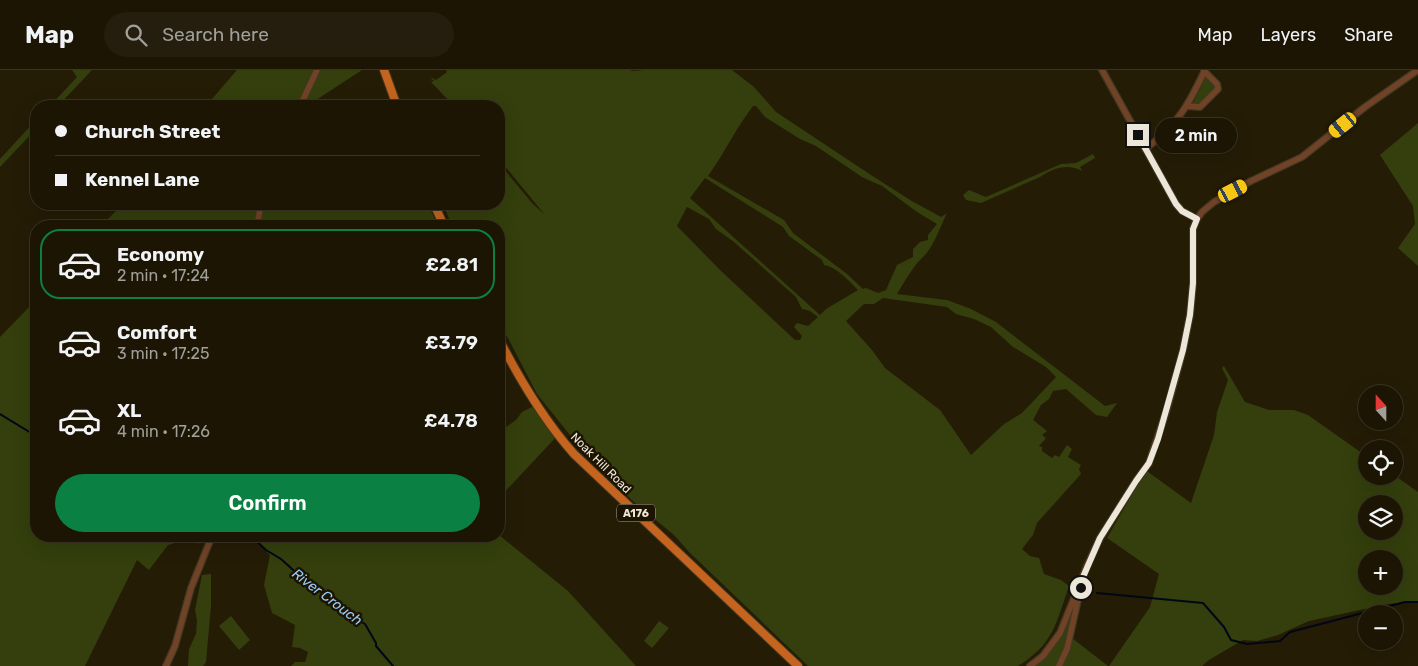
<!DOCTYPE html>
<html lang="en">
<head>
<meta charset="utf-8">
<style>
  :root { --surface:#1c1504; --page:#251e0e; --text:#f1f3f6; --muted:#a09f9a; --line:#3a3426; --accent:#0b8043 }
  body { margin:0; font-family:Rubik,sans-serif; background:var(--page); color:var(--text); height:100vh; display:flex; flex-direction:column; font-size:19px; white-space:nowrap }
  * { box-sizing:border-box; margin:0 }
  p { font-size:16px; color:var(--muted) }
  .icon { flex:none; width:28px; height:28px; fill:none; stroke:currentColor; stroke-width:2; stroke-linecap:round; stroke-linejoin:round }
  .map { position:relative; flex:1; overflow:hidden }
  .drawer { position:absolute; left:30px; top:150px; width:475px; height:322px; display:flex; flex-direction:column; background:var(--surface); border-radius:20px; box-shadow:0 5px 20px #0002,0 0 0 1px var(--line) }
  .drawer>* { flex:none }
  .banner { position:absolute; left:30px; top:30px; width:475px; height:110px; border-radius:20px; box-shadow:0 5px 20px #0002,0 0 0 1px var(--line); display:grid; align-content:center; height:110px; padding:0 25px; background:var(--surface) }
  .needle { width:32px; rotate:339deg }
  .buttons { position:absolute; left:1358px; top:315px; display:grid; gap:10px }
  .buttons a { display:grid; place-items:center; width:45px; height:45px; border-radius:50%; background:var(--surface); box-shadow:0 5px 20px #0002,0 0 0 1px var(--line); font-size:25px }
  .end { position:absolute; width:22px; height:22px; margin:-11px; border:6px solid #ede7d9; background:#111; box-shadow:0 0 0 2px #111 }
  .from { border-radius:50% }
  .bubble { position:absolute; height:35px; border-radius:18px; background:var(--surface); box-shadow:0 5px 20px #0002,0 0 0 1px var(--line); font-size:16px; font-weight:600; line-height:35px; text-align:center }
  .car { position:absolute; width:15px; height:30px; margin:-15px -8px; border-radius:6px; box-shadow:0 0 4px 1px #0007; background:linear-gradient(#f5c518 24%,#345 0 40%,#f5c518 0 76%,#345 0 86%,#f5c518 0) }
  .banner b { display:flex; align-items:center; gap:18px; height:48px; font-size:19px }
  .banner b+b { border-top:1px solid var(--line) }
  .banner i { width:12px; height:12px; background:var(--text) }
  ul { padding:9px 0 0; list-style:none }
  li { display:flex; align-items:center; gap:15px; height:70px; margin:0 10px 8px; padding:0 15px; border:2px solid transparent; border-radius:20px }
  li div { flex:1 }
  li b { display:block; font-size:19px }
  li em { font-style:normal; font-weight:600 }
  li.selected { border-color:var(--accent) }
  li>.icon { width:45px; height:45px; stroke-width:1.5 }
  .button { display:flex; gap:10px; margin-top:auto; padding:10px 25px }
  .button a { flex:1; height:58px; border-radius:30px; background:var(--accent); color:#fff; font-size:20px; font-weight:600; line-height:58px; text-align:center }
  header { display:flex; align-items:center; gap:30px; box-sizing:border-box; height:70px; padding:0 25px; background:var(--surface); border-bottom:1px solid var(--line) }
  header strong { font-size:24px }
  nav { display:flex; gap:28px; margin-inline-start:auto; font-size:18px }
  .search { width:350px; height:45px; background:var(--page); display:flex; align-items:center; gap:12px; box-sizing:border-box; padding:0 18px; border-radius:28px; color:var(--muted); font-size:19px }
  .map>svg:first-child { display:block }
  .green { fill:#343f0d; fill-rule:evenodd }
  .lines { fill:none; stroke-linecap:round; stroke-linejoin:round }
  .stream { stroke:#000717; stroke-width:2 }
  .minor-casing { stroke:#413824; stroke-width:8 }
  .major-casing { stroke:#413824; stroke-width:10 }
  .minor { stroke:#714326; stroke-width:5.5 }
  .major { stroke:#c4641e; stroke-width:8 }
  .route { stroke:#ede7d9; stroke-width:6 }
  .labels { text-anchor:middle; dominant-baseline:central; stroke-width:5; stroke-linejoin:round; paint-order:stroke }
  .shield { fill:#1c1301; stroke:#aea798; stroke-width:1 }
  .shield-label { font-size:11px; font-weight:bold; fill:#ede7d9 }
  .street-label { font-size:12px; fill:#ede7d9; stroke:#1c1301 }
  .water-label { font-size:14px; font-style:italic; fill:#98cdfa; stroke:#1c1301 }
</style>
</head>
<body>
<header>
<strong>Map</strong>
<div class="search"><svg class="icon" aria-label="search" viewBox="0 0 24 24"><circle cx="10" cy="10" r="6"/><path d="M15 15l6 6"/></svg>Search here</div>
<nav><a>Map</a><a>Layers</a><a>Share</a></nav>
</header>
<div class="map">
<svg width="1418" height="596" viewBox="0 0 1418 596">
  <rect width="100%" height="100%" fill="#251c06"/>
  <path class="green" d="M72,0h20l-34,36h-8l27,-29z
    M237,0h125l-55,36h-101z
    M446,0h183l4,1 12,-1h87l22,17 22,25 95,63 39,25 31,17 6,-4c-6,12 -14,35 -23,43 -11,10 -19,25 -27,38l50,6 24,9 25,13 109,84 12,-3 -10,14 -11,-2 -30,-26 -13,2 -4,8 -8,6 -8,15 14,11 -5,4 4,3 -7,8 3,1v4l10,7 3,-3 4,2 8,-12 5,4 -4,8 13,8 -2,4 2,5 -44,49 -4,12 -11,14 8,7 9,2 5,16 17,6 8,6c-13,37 -15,58 -51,80h-210l-119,-114 -15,-17 -39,-32 -49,-48 -49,-61 -38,-73v-95h-47l-9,-22h56v-41l33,40 13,12 -46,-56v-53h-45l-23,-24 3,-1 -4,-4 6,3 11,-8zM753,36h3l9,11 35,22 16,7 46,31 20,9 35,26 20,12 -9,11v5l-8,2 -7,7v8l-16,8 -11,25 -8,3 -12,-5 -3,1 -16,-15 -54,-41 -9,-13 -76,-44c16,-22 28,-48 45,-70zM705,108l78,49 6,9 33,24 2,5c13,2 25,16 34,25l-32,19 -6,6 -130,-117zM687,137l22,12 7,10 18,13 62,55 6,12 8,2 8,6 -10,9 -11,-3 -3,4 8,9 -2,4h-5l-75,-70 -43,-44zM883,228l64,9 9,7 18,5 17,8 22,20 33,20 10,10 -34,36 -18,11 -33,31 -31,-45 -55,-42 -13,-18 -26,-29 18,-17h10z
    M1206,7l9,7 1,4 -16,17h-8z
    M36,50v9l-36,38v-8z
    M1418,53v143l-20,-18 17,-24 -2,-18 -33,-51z
    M1093,84l2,4 -15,9 2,4c-14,-8 -29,-3 -42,6l-59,26 -15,-3 -3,-5 6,-5 17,7 75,-33 15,-1z
    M123,134h305l10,22h-337z
    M36,230v236h112l-2,7 5,-7h50l-2,8 -7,-6 -24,7 -19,25 -12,-10 -52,106h-85v-329z
    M1224,296l21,36 24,8h25l14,5 58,41v20l28,-1 24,17v109l-30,3 -79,17 -31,14 -21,6 -14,-1 -34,20 -7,6h-93l41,-59 9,-33 -52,-36 34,-59 3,-10 47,34 23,-68 3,-23 11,-32 -6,-12zM1366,434h28v27h-28zM1366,489h28v27h-28z
    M536,335l22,30 -59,63v-66l17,-12 6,-8z
    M499,465l69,56 68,75h-345l4,-4h10l3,-10 -8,-4 -8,-1 3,-22 -23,-12 -8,-28 6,-30 -20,-19z
    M211,504v32l-5,56 -3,4h-15l1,-17 7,-15 1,-13 -2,-11 7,-35z
    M1080,514l-8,54 36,28h-78l23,-22z
    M231,546l19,24 -11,10 -20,-24z
    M659,551l10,7 -17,20 -8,-7z"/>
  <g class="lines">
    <path class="stream" d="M0,344l36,22
      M251,466l15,14 15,9 31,28 21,11 15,16 17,10 11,19v3l17,20
      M1097,523l106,10 21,24 7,13 16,4 33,-3 10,-9 115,-30h13"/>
    <defs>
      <path id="minor" d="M1102,0l74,134 6,7 15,8
        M300,36l17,-36
        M1187,36l13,1 18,-18 -1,-5 -13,-13
        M1173,54l28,26
        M1145,79c32,-23 44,-45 60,-79
        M257,156l4,-22
        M166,596l9,-20 16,-58 21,-52
        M1030,596l13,-10 17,-23 27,-67 13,-28 38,-60 11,-15 18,-54 16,-59 7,-35 3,-32v-54l4,-10 5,-7 12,-10 37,-21 51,-24 63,-50 53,-37
        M1059,596l8,-17 13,-58"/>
      <path id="major" d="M384,0l13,36
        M434,134l10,22
        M499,269c21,41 44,80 75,115l224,212"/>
    </defs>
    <use href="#minor" class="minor-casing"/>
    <use href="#major" class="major-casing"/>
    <use href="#minor" class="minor"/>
    <use href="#major" class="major"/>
  </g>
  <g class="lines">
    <path class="route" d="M1081,518l-1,-4 20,-46 36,-57 13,-18 9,-24 25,-89 7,-35 3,-32v-54l4,-10 -15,-8 -6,-7 -38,-69"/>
  </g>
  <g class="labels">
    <rect class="shield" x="617" y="434.5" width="38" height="17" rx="4"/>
    <g class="shield-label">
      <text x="636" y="443">A176</text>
    </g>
    <g class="street-label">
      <text transform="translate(601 393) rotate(45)">Noak Hill Road</text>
    </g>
    <g class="water-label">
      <text transform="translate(327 527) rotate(37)">River Crouch</text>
    </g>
  </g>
</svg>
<div class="buttons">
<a><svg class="needle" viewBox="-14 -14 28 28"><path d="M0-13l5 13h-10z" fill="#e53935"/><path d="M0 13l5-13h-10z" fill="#a09f9a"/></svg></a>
<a><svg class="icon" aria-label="locate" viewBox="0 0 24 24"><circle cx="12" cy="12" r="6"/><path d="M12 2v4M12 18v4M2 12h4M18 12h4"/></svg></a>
<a><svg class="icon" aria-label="layers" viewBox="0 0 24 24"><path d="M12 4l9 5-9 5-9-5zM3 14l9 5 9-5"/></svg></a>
<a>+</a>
<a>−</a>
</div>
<i class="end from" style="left:1081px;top:518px"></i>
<i class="end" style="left:1138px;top:65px"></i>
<div class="bubble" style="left:1155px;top:48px;width:82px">2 min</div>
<i class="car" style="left:1343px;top:55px;rotate:231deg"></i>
<i class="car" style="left:1233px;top:121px;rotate:63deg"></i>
<div class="banner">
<b><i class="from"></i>Church Street</b>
<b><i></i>Kennel Lane</b>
</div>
<section class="drawer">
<ul>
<li class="selected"><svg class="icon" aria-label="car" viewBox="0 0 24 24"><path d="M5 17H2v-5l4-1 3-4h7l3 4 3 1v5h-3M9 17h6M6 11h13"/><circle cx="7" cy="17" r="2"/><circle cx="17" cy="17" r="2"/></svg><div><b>Economy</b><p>2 min · 17:24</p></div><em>£2.81</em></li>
<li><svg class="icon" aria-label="car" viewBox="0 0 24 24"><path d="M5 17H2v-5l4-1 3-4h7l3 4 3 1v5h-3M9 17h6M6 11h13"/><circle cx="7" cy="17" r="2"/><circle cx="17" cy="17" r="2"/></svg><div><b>Comfort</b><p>3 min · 17:25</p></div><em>£3.79</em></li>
<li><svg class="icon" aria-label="car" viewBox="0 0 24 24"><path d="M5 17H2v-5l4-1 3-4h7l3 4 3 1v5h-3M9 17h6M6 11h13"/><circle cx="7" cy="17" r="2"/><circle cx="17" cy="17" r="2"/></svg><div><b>XL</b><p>4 min · 17:26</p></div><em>£4.78</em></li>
</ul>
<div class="button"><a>Confirm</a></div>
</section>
</div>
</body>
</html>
